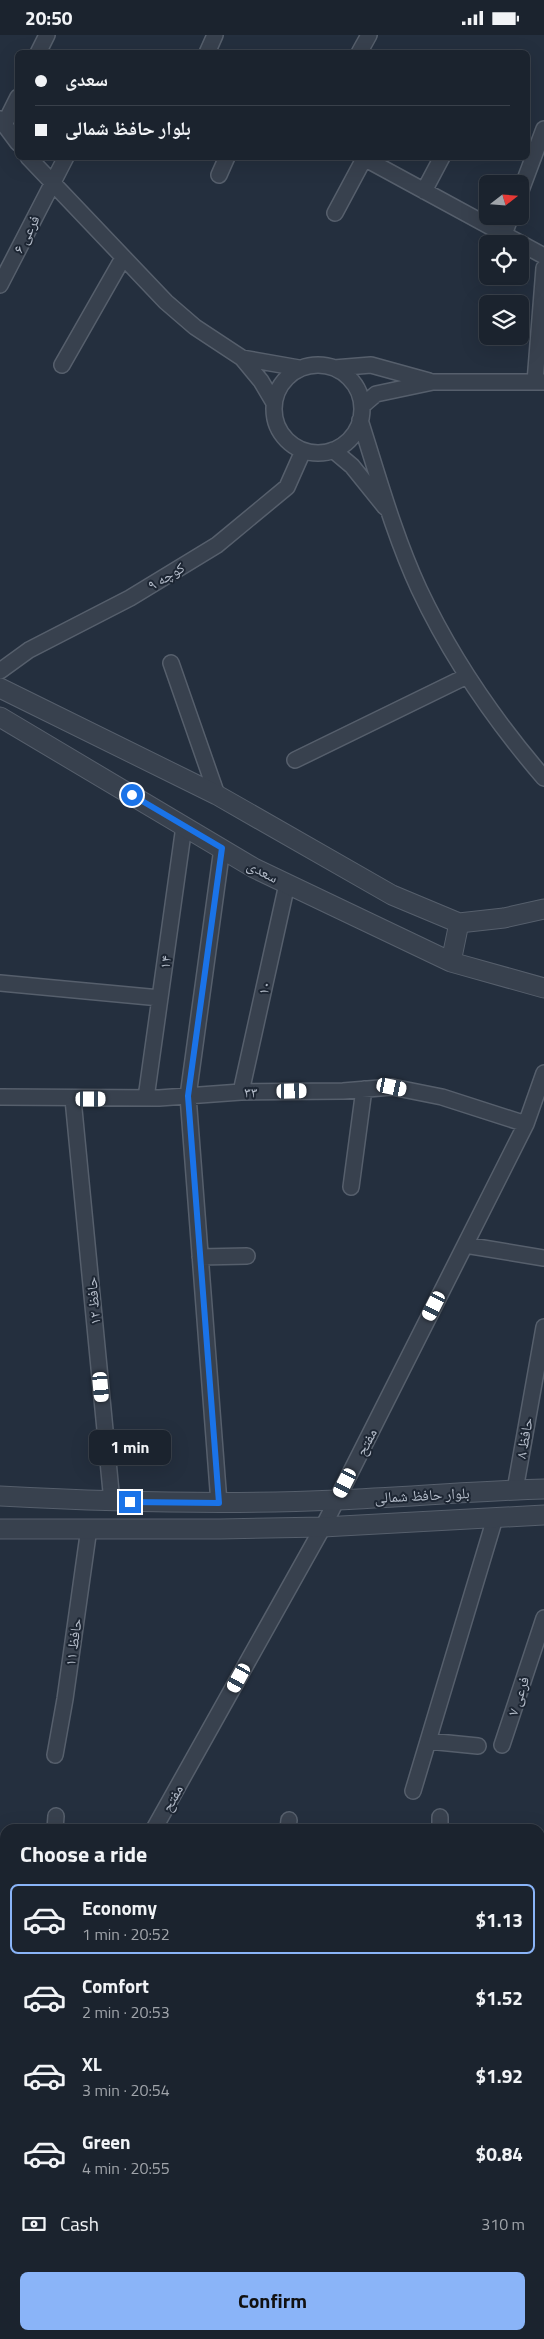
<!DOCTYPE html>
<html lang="en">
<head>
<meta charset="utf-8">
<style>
  :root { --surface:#1b232e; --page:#282f3a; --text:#f1f3f6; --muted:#a0a4aa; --line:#39404a; --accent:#8ab4f8 }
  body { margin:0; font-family:"Titillium Web","Noto Naskh Arabic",sans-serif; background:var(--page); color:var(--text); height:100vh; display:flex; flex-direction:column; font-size:19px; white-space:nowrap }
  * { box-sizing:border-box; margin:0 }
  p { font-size:16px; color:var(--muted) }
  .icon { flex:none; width:28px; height:28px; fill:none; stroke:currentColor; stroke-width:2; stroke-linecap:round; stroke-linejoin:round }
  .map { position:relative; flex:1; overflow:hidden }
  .sheet { position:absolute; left:0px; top:1789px; width:545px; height:516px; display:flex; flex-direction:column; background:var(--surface); border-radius:15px 15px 0 0; box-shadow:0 5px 20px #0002,0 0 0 1px var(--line) }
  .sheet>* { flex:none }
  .guide { position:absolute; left:15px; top:15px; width:515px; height:110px; border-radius:8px; box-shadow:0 5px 20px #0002,0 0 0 1px var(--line); display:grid; align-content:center; height:110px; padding:0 20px; background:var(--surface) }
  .needle { width:32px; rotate:73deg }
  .tools { position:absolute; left:479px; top:140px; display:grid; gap:10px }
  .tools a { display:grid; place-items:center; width:50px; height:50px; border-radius:8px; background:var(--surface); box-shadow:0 5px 20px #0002,0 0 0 1px var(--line); font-size:25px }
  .end { position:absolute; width:22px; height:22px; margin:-11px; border:6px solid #1a73e8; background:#fff; box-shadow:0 0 0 2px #fff }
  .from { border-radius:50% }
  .bubble { position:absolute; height:35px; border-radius:8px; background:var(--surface); box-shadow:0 5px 20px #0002,0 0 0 1px var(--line); font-size:16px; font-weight:700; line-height:35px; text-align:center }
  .car { position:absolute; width:15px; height:30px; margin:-15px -8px; border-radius:6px; box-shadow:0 0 4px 1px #0007; background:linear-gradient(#fff 24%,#345 0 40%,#fff 0 76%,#345 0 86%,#fff 0) }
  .guide b { display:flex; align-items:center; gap:18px; height:48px; font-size:19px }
  .guide b+b { border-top:1px solid var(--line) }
  .guide i { width:12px; height:12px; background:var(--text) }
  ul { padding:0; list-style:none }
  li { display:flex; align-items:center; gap:15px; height:70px; margin:0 10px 8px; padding:0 10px; border:2px solid transparent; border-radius:8px }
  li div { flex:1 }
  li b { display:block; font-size:19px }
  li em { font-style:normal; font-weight:700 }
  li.selected { border-color:var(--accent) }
  li>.icon { width:45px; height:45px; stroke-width:1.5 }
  h2 { padding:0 20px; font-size:22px; line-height:60px }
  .pay { display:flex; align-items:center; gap:12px; height:55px; padding:0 20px; font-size:19px }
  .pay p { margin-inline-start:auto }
  .action { display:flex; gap:10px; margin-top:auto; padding:10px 20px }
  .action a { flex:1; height:58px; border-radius:8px; background:var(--accent); color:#111; font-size:20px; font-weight:700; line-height:58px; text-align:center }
  .status { display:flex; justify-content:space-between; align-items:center; height:35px; padding:0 25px; background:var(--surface); direction:ltr }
  .status svg { height:14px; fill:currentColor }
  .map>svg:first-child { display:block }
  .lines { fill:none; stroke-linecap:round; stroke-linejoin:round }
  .minor-casing { stroke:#565f6c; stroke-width:18 }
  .tertiary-casing { stroke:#565f6c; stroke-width:21 }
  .minor { stroke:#38414e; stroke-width:15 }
  .tertiary { stroke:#38414e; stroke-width:19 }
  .route { stroke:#1a73e8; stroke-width:6 }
  .labels { text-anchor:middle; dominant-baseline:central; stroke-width:4; stroke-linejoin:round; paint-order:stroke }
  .street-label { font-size:15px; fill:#b4bcc9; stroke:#1d2633 }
</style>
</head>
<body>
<div class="status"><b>20:50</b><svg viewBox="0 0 49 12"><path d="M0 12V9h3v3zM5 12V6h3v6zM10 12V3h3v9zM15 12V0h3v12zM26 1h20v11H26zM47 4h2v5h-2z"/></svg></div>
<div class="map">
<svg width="544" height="2304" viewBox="0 0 544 2304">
  <rect width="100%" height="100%" fill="#242f3e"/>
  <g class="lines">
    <defs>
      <path id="minor" d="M38,18l9,-18
        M207,18l8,-18
        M359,18l10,-18
        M0,84l18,24
        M4,90l14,-28
        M28,122l138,145 29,25 47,31 19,23 13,22
        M362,122l182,99
        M219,140l8,-18
        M424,156l18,-34
        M520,158l24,-64
        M335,178l30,-56
        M504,199l7,-18
        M0,250l66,-128
        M242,323l57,10
        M62,330l61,-107
        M274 374a44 44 0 1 1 88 0a44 44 0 1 1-88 0Z
        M334,333l37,-3 58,16
        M535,347l9,-114
        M362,371l14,-12 57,-12h111
        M360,385c18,56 34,115 59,169 32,68 76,132 125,189
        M333,415l19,16 33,41
        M171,628l46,132
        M0,636l29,-21 101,-52 87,-53 70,-58 16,-36
        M295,725l172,-84
        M0,948l160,15
        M241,1057l46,-208
        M0,1062l159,1 82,-6 102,-1 49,-4 50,10 84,27
        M146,1063l38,-272
        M73,1064l39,403
        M351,1152l13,-98
        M465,1210l79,13
        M200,1222l47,-1
        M515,1455l29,-163
        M219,1468l-31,-407 34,-248
        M428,1706l50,5
        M502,1710l42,-127
        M55,1720l10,-56 24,-171
        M413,1756l82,-273
        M440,1782v12
        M55,1794l1,-13
        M154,1794l169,-302 203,-403 18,-51
        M288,1794l1,-9
        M0,1877l5,1
        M540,1914h4
        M0,2055l5,-8
        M0,2098h5
        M17,2304v-4
        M144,2304v-4"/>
      <path id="tertiary" d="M0,653l217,107 175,100 67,28 45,-5 40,-9
        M0,682l254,151 197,94 93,26
        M451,927l8,-39
        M0,1461c112,6 224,9 336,4 70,-3 139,-9 208,-11
        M0,1494h220l103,-2 221,-12"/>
    </defs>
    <use href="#minor" class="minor-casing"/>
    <use href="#tertiary" class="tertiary-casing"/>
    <use href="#minor" class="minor"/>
    <use href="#tertiary" class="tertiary"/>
  </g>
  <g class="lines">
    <path class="route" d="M130,1467l89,1 -31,-407 34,-248 -90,-53"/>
  </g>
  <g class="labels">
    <g class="street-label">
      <text transform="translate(26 199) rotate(-63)">فرعی ۶</text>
      <text transform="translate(166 541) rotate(-31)">کوچه ۹</text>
      <text transform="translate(263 836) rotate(28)">سعدی</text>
      <text transform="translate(165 927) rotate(-82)">۱۴</text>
      <text transform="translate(264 953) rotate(-77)">۱۰</text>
      <text transform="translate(251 1057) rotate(-1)">۳۳</text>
      <text transform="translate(93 1266) rotate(-95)">حافظ ۱۲</text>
      <text transform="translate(524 1403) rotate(-80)">حافظ ۸</text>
      <text transform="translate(366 1407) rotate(-63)">مفتح</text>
      <text transform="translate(422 1460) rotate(-3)">بلوار حافظ شمالی</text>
      <text transform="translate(73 1607) rotate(-82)">حافظ ۱۱</text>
      <text transform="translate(518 1661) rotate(-72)">فرعی ۷</text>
      <text transform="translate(172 1763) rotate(-61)">مفتح</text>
    </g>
  </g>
</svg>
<div class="tools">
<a><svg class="needle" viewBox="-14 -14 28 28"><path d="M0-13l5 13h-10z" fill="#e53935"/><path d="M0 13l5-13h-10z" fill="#a0a4aa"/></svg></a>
<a><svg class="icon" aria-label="locate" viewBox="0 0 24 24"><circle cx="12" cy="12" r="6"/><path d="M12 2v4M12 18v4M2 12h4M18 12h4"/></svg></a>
<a><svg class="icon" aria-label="layers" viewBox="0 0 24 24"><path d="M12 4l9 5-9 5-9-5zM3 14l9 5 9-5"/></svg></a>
</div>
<i class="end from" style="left:132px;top:760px"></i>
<i class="end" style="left:130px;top:1467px"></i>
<div class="bubble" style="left:89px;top:1395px;width:82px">1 min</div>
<i class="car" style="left:392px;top:1052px;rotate:102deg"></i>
<i class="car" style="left:292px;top:1056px;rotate:89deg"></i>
<i class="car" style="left:91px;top:1064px;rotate:90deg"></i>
<i class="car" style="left:434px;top:1271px;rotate:207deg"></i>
<i class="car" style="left:101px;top:1352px;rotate:175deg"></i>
<i class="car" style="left:345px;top:1448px;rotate:207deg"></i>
<i class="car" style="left:239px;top:1643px;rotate:209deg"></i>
<div class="guide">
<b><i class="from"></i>سعدی</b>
<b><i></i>بلوار حافظ شمالی</b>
</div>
<section class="sheet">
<h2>Choose a ride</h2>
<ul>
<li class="selected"><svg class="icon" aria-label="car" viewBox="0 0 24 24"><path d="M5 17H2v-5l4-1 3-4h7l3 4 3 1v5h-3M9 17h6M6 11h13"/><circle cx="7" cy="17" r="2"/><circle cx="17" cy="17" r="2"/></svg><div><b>Economy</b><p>1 min · 20:52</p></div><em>$1.13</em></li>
<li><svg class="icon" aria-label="car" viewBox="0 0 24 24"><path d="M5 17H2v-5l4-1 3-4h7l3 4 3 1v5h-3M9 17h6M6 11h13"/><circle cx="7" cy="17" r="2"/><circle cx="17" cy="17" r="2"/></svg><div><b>Comfort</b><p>2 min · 20:53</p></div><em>$1.52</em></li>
<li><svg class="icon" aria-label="car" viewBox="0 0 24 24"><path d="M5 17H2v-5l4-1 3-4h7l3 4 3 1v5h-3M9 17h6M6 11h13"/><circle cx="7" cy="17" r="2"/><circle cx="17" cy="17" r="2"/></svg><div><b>XL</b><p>3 min · 20:54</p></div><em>$1.92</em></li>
<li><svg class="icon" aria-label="car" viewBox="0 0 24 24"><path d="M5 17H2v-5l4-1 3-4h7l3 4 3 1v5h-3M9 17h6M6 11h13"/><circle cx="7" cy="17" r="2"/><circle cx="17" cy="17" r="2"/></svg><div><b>Green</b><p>4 min · 20:55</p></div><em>$0.84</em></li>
</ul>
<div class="pay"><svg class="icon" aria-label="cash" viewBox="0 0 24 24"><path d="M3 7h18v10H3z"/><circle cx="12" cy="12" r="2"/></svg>Cash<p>310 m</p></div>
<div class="action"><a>Confirm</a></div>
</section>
</div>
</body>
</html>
